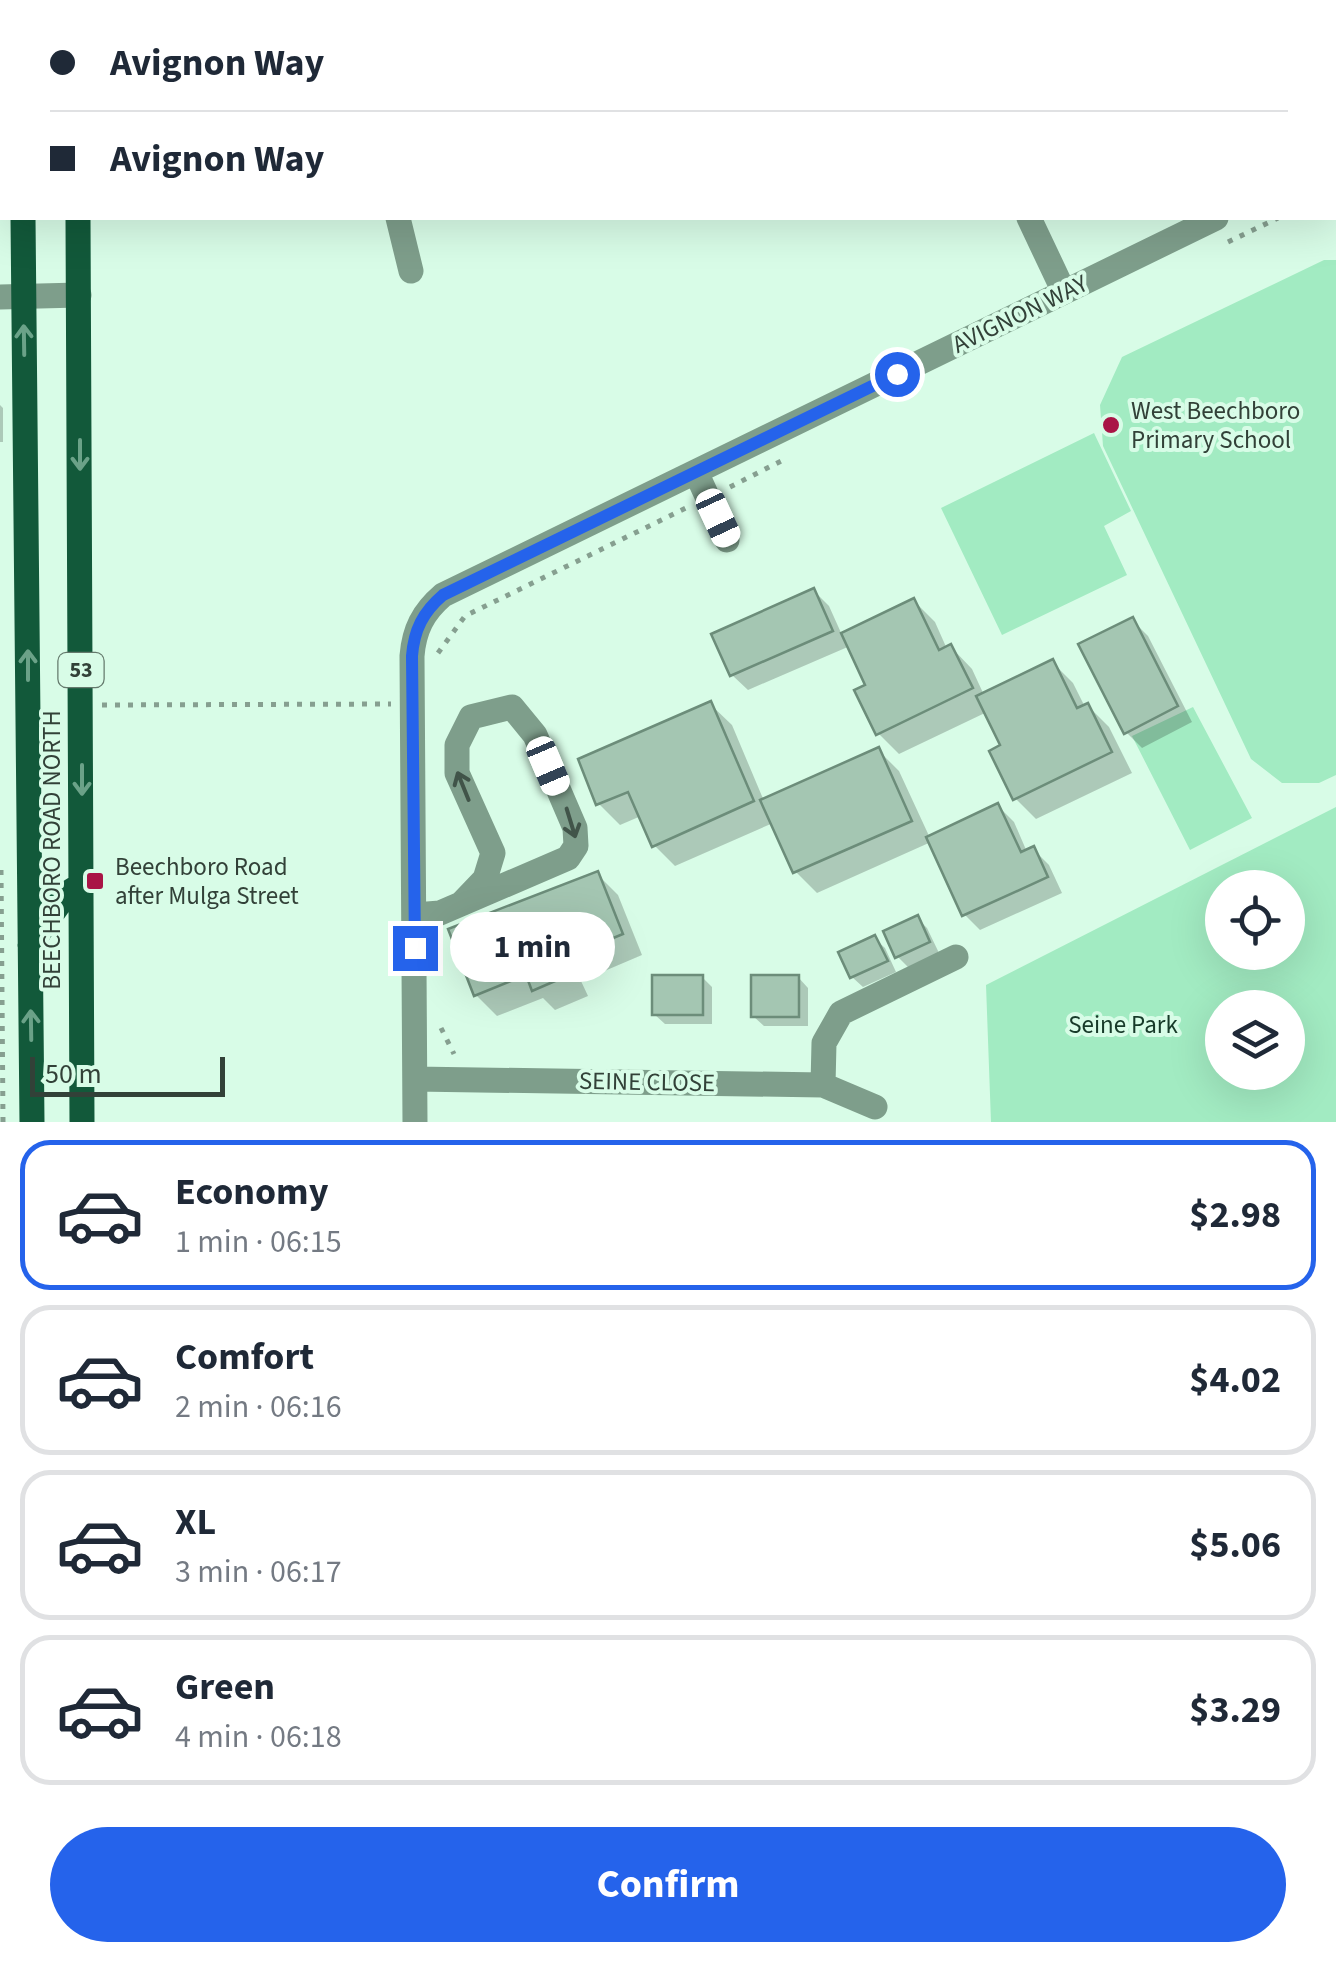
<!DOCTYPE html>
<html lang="en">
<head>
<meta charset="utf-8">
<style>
  :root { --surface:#fff; --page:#f6f6f7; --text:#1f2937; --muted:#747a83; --line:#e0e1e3; --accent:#2563eb }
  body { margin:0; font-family:"Source Sans 3",sans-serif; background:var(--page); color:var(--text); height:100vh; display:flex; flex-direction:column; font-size:38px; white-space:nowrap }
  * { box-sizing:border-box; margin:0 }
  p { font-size:32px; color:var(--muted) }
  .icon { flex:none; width:55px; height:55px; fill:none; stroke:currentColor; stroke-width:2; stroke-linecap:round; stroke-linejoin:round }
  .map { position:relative; height:1122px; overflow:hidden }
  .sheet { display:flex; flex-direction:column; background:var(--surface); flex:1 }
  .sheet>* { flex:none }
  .top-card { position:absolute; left:0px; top:0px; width:1338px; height:220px; box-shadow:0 10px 40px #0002; display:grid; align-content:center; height:220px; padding:0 50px; background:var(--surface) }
  .tools { position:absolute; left:1205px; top:870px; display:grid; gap:20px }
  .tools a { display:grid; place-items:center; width:100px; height:100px; border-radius:50%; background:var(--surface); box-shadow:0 10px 40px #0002; font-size:50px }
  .scale { position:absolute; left:30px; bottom:25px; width:195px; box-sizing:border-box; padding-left:10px; border:5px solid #324138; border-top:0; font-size:28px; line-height:35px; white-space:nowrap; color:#324138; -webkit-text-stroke:8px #d8fce7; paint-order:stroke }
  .end { position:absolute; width:45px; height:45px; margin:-22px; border:12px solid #2563eb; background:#fff; box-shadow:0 0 0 5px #fff }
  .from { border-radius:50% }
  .bubble { position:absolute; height:70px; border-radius:35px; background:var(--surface); box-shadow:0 10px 40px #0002; font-size:32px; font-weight:700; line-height:70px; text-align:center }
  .car { position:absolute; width:30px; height:60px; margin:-30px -15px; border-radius:12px; box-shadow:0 0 8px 2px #0007; background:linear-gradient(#fff 24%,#345 0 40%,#fff 0 76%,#345 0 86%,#fff 0) }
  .top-card b { display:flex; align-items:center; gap:35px; height:95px; font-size:38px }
  .top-card b+b { border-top:2px solid var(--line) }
  .top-card i { width:25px; height:25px; background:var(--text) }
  ul { padding:18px 0 0; list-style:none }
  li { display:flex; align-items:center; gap:30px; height:150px; margin:0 20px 15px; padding:0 30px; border:5px solid var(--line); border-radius:30px }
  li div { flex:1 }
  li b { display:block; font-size:38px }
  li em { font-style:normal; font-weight:700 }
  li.selected { border-color:var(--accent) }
  li>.icon { width:90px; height:90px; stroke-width:1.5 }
  .cta { display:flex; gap:20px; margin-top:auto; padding:20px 50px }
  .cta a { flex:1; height:115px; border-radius:60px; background:var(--accent); color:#fff; font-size:40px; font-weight:700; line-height:115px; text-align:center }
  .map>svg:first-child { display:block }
  .green { fill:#a2ebc2; fill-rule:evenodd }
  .shadow { fill:#0003 }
  .building { fill:#a4c6b2; stroke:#6c8d7a; stroke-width:2.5 }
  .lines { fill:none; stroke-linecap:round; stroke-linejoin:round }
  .path { stroke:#869f90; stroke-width:5; stroke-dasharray:5 8; stroke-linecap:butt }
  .minor { stroke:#7e9e8b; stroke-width:25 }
  .major { stroke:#12593a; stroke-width:25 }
  .oneway { stroke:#6ba288 }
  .oneway2 { stroke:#415449 }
  .route { stroke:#2563eb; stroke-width:12 }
  .poi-dot { fill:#a91446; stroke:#d8fce7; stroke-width:4 }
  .labels { text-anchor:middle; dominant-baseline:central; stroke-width:8; stroke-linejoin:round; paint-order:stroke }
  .shield { fill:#d8fce7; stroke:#64796c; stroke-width:2.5 }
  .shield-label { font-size:22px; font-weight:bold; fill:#324138 }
  .street-label { font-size:25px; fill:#324138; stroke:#d8fce7 }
  .poi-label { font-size:25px; fill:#324138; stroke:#d8fce7; text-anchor:start }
  .park-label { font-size:25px; fill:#173a29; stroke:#d8fce7 }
</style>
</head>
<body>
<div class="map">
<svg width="1336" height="1122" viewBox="0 0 1336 1122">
  <rect width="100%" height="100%" fill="#d8fce7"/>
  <path class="green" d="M1324,260h12v515l-17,8h-37l-31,-24 -148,-313 -3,-41 22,-48z
    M1094,433l37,78 -27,15 23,49 -125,60 -61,-127z
    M1193,707l59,111 -62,32 -58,-114z
    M1336,807v315h-345l-5,-137zM1222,888h66v64h-66zM1222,1008h66v64h-66z"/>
  <path class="shadow" d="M0,405l3,3v34h-3z
    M813,590l16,16 13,29 72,-34 21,21 12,27 4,-2 21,22 12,26 68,-33 21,21 12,24 3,-1 21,21 23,46 -96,46 -21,-21 -12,-52 -16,-34 -88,42 -21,-21 -9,-47 -19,-40 -102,44 -16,-15z
    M1132,620l16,16 44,86 -50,26 -16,-16z
    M710,704l22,21 32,76 114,-51 21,21 31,67 68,-32 16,16 13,30 6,-3 16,16 13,28 -82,37 -16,-16 -33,-72 -114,51 -21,-21 -23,-49 -98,43 -21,-21 -13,-29 -21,9 -21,-21z
    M597,874l21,21 24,60 -61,26 7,15 -33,14 -12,-12 -46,18 -21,-21z
    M917,918l10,10 12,25 -31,14 -10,-10z
    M874,938l11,10 11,24 -33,15 -11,-10z
    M702,977l10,10v37h-47l-11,-10z
    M798,977l10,11v38h-44l-11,-10z"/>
  <path class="building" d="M814,588l19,43 -103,45 -19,-42z
    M914,598l25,52 12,-6 22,44 -97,47 -22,-45 11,-5 -24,-52z
    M1133,617l45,89 -54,28 -46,-90z
    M1053,659l24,49 11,-5 24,49 -99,48 -24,-49 11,-6 -24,-49z
    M711,701l43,100 -102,46 -24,-55 -32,13 -18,-46z
    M879,747l33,74 -119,52 -33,-73z
    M998,803l23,49 13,-6 14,31 -86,39 -36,-79z
    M598,871l25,63 -61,25 7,16 -37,16 -6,-16 -52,21 -26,-67z
    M918,915l12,27 -35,16 -12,-27z
    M875,935l13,26 -38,17 -12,-26z
    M652,975h51v40h-51z
    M751,975h48v42h-48z"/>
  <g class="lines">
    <path class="path" d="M414,0v2
      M1262,0l1,2
      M1335,190l1,-1
      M1228,242l50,-24
      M730,487l57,-29
      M438,653l27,-37 223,-109
      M102,705l289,-1
      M1,870l2,252
      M441,1028l13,26"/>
    <path class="minor" d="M1296,0l1,2
      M1335,79l1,2
      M1335,159h1
      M398,218l13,53
      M1029,218l35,74
      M0,297l79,-2
      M696,472l31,68
      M415,915l25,-2 128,-55 8,-12 -1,-18 -40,-93 -23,-28 -41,10 -14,28v28l36,80 -8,26 -22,23
      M415,1079l408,6 52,22
      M823,1085l1,-42 17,-30 115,-56
      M415,1122l-3,-466c2,-26 11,-44 31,-61l773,-377"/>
    <path class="major" d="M23,0v2
      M77,0v2
      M23,218l9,904
      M78,218l4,904
      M30,945l36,-51 16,-10"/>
  </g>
  <defs><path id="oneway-shaft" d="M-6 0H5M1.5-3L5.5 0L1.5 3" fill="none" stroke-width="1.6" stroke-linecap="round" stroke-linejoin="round" transform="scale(2.5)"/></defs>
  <g class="oneway">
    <use href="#oneway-shaft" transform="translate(24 340) rotate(-91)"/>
    <use href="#oneway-shaft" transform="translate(80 455) rotate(90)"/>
    <use href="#oneway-shaft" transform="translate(28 665) rotate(-90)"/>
    <use href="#oneway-shaft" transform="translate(82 780) rotate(90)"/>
    <use href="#oneway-shaft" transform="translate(31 1025) rotate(-91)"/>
  </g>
  <g class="oneway2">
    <use href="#oneway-shaft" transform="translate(463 786) rotate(-112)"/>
    <use href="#oneway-shaft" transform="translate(571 823) rotate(73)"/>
  </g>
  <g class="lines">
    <path class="route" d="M415,948l-3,-292c2,-26 11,-44 31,-61l454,-221"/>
  </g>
  <g class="poi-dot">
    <circle cx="1111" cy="425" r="10"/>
    <rect x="85" y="871" width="20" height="20" rx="5"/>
  </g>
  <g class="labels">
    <rect class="shield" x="58.5" y="653" width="45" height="34" rx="8"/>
    <g class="shield-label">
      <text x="81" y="670">53</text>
    </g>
    <g class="street-label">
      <text transform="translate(1020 314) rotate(-26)">AVIGNON WAY</text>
      <text transform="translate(52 850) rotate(-90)">BEECHBORO ROAD NORTH</text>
      <text transform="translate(647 1082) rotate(1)">SEINE CLOSE</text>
    </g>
    <g class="poi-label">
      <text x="1131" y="411">West Beechboro<tspan x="1131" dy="29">Primary School</tspan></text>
      <text x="115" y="867">Beechboro Road<tspan x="115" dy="29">after Mulga Street</tspan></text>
    </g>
    <g class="park-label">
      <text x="1123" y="1025">Seine Park</text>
    </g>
  </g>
</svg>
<div class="tools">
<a><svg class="icon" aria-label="locate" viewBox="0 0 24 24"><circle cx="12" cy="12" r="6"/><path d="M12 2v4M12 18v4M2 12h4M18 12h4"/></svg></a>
<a><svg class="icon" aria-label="layers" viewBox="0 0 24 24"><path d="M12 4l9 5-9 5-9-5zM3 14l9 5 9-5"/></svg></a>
</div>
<div class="scale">50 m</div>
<i class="end from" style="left:897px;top:374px"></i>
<i class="end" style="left:415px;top:948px"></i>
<div class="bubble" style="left:450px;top:912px;width:165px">1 min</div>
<i class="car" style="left:718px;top:518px;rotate:155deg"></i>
<i class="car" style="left:548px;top:766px;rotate:157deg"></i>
<div class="top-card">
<b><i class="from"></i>Avignon Way</b>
<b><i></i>Avignon Way</b>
</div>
</div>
<section class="sheet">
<ul>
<li class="selected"><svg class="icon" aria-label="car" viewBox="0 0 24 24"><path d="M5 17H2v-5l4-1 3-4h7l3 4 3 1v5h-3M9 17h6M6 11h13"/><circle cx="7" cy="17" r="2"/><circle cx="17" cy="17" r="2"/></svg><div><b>Economy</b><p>1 min · 06:15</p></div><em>$2.98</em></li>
<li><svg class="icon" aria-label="car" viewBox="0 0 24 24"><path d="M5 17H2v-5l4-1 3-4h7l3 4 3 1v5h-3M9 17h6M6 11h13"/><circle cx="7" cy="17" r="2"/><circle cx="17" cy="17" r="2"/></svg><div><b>Comfort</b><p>2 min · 06:16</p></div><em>$4.02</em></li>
<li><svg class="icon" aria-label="car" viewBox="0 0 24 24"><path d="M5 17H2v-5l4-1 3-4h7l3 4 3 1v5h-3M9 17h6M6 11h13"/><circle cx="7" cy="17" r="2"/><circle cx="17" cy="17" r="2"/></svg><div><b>XL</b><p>3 min · 06:17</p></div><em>$5.06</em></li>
<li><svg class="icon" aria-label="car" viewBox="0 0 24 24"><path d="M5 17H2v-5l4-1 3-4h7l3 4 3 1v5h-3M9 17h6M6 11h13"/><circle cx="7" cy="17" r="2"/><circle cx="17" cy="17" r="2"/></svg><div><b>Green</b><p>4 min · 06:18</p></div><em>$3.29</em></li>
</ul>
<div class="cta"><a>Confirm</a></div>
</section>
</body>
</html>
